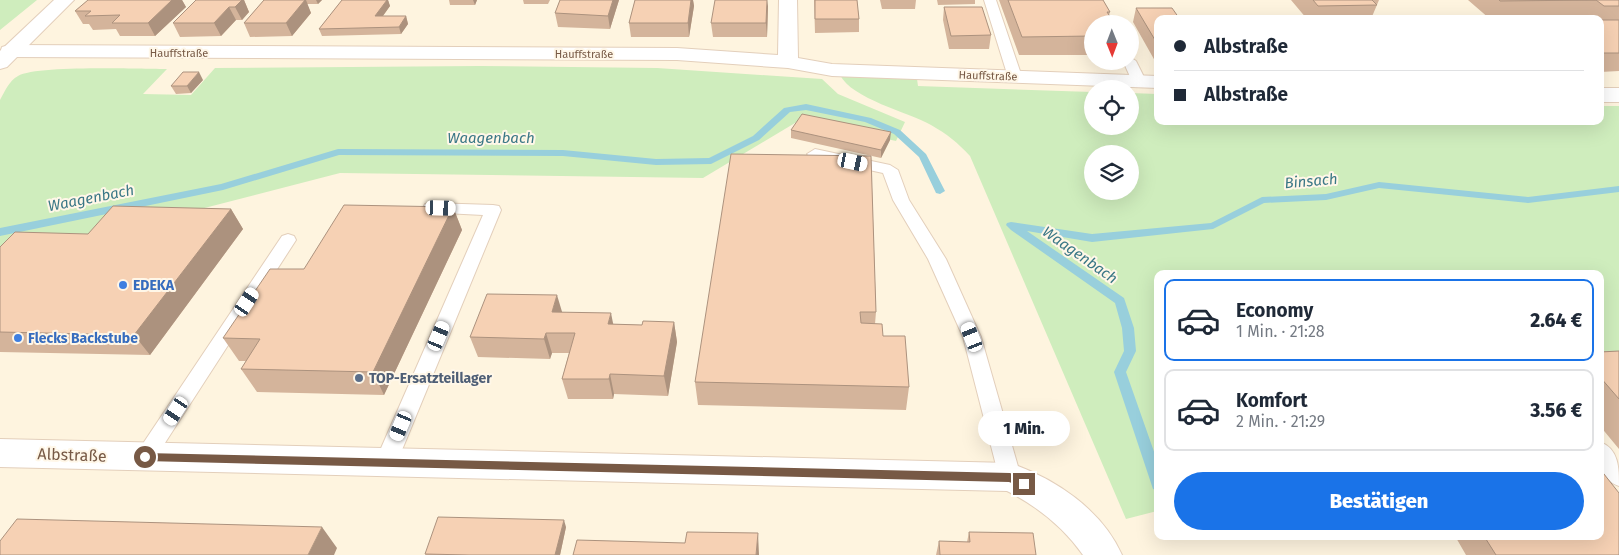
<!DOCTYPE html>
<html lang="de">
<head>
<meta charset="utf-8">
<style>
  :root { --surface:#fff; --page:#f2f2f3; --text:#1f2937; --muted:#747a83; --line:#e0e1e3; --accent:#1a73e8 }
  body { margin:0; font-family:"Fira Sans",sans-serif; background:var(--page); color:var(--text); height:100vh; display:flex; flex-direction:column; font-size:19px; white-space:nowrap }
  * { box-sizing:border-box; margin:0 }
  p { font-size:16px; color:var(--muted) }
  .icon { flex:none; width:28px; height:28px; fill:none; stroke:currentColor; stroke-width:2; stroke-linecap:round; stroke-linejoin:round }
  .map { position:relative; flex:1; overflow:hidden }
  .drawer { position:absolute; left:1154px; top:270px; width:450px; height:270px; display:flex; flex-direction:column; background:var(--surface); border-radius:10px; box-shadow:0 5px 20px #0002 }
  .drawer>* { flex:none }
  .top-card { position:absolute; left:1154px; top:15px; width:450px; height:110px; border-radius:10px; box-shadow:0 5px 20px #0002; display:grid; align-content:center; height:110px; padding:0 20px; background:var(--surface) }
  .needle { width:32px; rotate:179deg }
  .fabs { position:absolute; left:1084px; top:15px; display:grid; gap:10px }
  .fabs a { display:grid; place-items:center; width:55px; height:55px; border-radius:50%; background:var(--surface); box-shadow:0 5px 20px #0002; font-size:25px }
  .end { position:absolute; width:22px; height:22px; margin:-11px; border:6px solid #775945; background:#fff; box-shadow:0 0 0 2px #fff }
  .from { border-radius:50% }
  .bubble { position:absolute; height:35px; border-radius:18px; background:var(--surface); box-shadow:0 5px 20px #0002; font-size:16px; font-weight:800; line-height:35px; text-align:center }
  .car { position:absolute; width:15px; height:30px; margin:-15px -8px; border-radius:6px; box-shadow:0 0 4px 1px #0007; background:linear-gradient(#fff 24%,#345 0 40%,#fff 0 76%,#345 0 86%,#fff 0) }
  .top-card b { display:flex; align-items:center; gap:18px; height:48px; font-size:19px }
  .top-card b+b { border-top:1px solid var(--line) }
  .top-card i { width:12px; height:12px; background:var(--text) }
  ul { padding:9px 0 0; list-style:none }
  li { display:flex; align-items:center; gap:15px; height:82px; margin:0 10px 8px; padding:0 10px; border:2px solid var(--line); border-radius:10px }
  li div { flex:1 }
  li b { display:block; font-size:19px }
  li em { font-style:normal; font-weight:800 }
  li.current { border-color:var(--accent) }
  li>.icon { width:45px; height:45px; stroke-width:1.5 }
  .action { display:flex; gap:10px; margin-top:auto; padding:10px 20px }
  .action a { flex:1; height:58px; border-radius:30px; background:var(--accent); color:#fff; font-size:20px; font-weight:800; line-height:58px; text-align:center }
  .map>svg:first-child { display:block }
  .green { fill:#cfedbd; fill-rule:evenodd }
  .lines { fill:none; stroke-linecap:round; stroke-linejoin:round }
  .stream { fill:#98cfdc; fill-rule:evenodd }
  .service-casing { stroke:#e3cfbb; stroke-width:2 }
  .minor-casing { stroke:#e3cfbb; stroke-width:2 }
  .tertiary-casing { stroke:#e3cfbb; stroke-width:2 }
  .service { fill:#fff; fill-rule:evenodd }
  .minor { fill:#fff; fill-rule:evenodd }
  .tertiary { fill:#fff; fill-rule:evenodd }
  .wall { fill:#d4b49b }
  .shaded-wall { fill:#ac927e }
  .building { fill:#f6d1b4; stroke:#ac927e }
  .route { fill:#775945 }
  .shop-dot { fill:#3f7fe0; stroke:#fff7e8; stroke-width:2 }
  .service-dot { fill:#5c6f8a; stroke:#fff7e8; stroke-width:2 }
  .labels { text-anchor:middle; dominant-baseline:central; stroke-width:4; stroke-linejoin:round; paint-order:stroke }
  .far-street-label { font-size:11px; fill:#775945; stroke:#fff7e8 }
  .shop-label { font-size:14px; font-weight:bold; fill:#366cbe; stroke:#fff7e8; text-anchor:start }
  .service-label { font-size:14px; font-weight:bold; fill:#4e5e75; stroke:#fff7e8; text-anchor:start }
  .water-label { font-size:15px; font-style:italic; fill:#3a7786; stroke:#fff7e8 }
  .near-street-label { font-size:16px; fill:#775945; stroke:#fff7e8 }
</style>
</head>
<body>
<div class="map">
<svg width="1619" height="555" viewBox="0 0 1619 555">
  <rect width="100%" height="100%" fill="#fef4df"/>
  <path class="green" d="M0,0h37l-37,30z
    M480,66l177,2 165,11 16,15 67,28 -9,19 -96,-21 -97,58 -363,-5 -260,67 -80,13v-153c5,-9 9,-19 18,-24 18,-11 122,-7 149,-7l-24,25 48,1 24,-27z
    M840,75l77,4 1,7 174,6v34h38v-33l27,1 1,27h442v-15h19v264l-19,1v-97h-442l-1,237 -31,8 -156,-363c-12,-13 -23,-22 -39,-31 -23,-13 -79,-26 -91,-50zM1092,154h38v37h-38z"/>
  <g class="lines">
    <path class="stream" d="M806,104l65,14 29,12 26,24 19,37 -5,3 -4,-1 -17,-36 -25,-23 -29,-12 -59,-12 -16,2 -31,28 -48,24 -55,1 -93,-9 -224,-1 -116,35 -223,46v-8l221,-44 117,-35 225,1 93,9 53,-1 44,-22 31,-28z
      M1379,182l149,15 91,-11v6l-91,11 -149,-15 -53,12 -62,3 -51,26 -121,13 -65,-11 97,67 10,30 2,23 -10,21 32,91v28l-5,-2 -39,-117 10,-21 -2,-23 -7,-25 -104,-73 -5,-5 1,-2 4,-1 81,12 119,-11 51,-26 64,-3z"/>
    <defs>
      <path id="service" d="M984,0h12l26,77 -2,3 -5,1 -7,-4z
        M1130,57l6,4 10,20 -2,3h-10l-2,-3 -9,-20h7z
        M815,149l75,16 8,5 11,30 37,59 35,78 40,140 -3,6 -8,3 -8,-3 -3,-6 -36,-140 -35,-78 -35,-59 -10,-27 -73,-16 -3,-3z
        M431,203l62,2 6,1 2,4 -104,252 -4,6 -7,3 -7,-3 -4,-6 108,-247 -58,-3 -2,-4 2,-4z
        M288,234l6,2 2,4 -144,223 -7,3 -7,-3 -4,-6 4,-6 144,-215z
        M1600,442c19,7 19,26 19,44 -20,-7 -19,-26 -19,-44z"/>
      <path id="minor" d="M779,0h18l1,58 34,6 326,12v12l-326,-12 -44,-8 -111,-8 -668,-3 -9,-4 2,-6 7,-2 668,3 101,7z
        M1600,88h19v14h-19z
        M0,439l1010,24c46,16 92,47 112,92h-39c-19,-27 -46,-49 -76,-64l-1007,-24z"/>
      <path id="tertiary" d="M54,0h20l-67,67 -7,2v-18z"/>
    </defs>
    <use href="#service" class="service-casing"/>
    <use href="#minor" class="minor-casing"/>
    <use href="#tertiary" class="tertiary-casing"/>
    <use href="#service" class="service"/>
    <use href="#minor" class="minor"/>
    <use href="#tertiary" class="tertiary"/>
  </g>
  <path class="wall" d="M88,0h94l4,7 -31,29h-35l-4,-7 -23,1 -4,-6h-6l-8,-13z
    M196,0h48l5,12 -7,8h-6l-15,16 -41,1 -7,-14z
    M264,0h58l-4,4h-11l4,9 -19,23 -42,1 -6,-14z
    M342,0h46l2,6 -7,10h23l2,8 -7,10 -79,2 -3,-7z
    M449,0h28l-2,5h-25z
    M523,0h27l-2,4h-24z
    M560,0h59l-9,29 -52,-2 -3,-14z
    M635,0h58l1,6 -5,31h-58l-2,-14z
    M814,0h43l2,19v13l-44,1z
    M880,0h36l-1,9h-33z
    M937,0h38v4l-37,1z
    M999,0h104l7,12 -1,3 -17,9v31h-73z
    M1291,0h88l-8,19h-64z
    M1468,0h151v71l-19,1v-53h-110z
    M768,6l-1,31h-54l-2,-14z
    M944,7l47,28 -2,14h-40l-6,-29z
    M1136,8l43,10 -21,1v42h-3l-22,-39z
    M203,80l-12,13 -15,1 -5,-8z
    M791,130l99,10 -9,18 -90,-20z
    M871,156l5,156 -1,12 8,12 26,51 -3,23 -208,-5 -3,-23z
    M453,207l9,23 -78,165 -127,-3 -16,-23 5,-8h-7l-16,-23 81,-69z
    M231,209l12,20 -93,126 -150,-3v-105l88,-13z
    M562,312l52,12 28,1 32,-3 3,20 -9,54 -54,-2 -1,5h-45l-6,-20 7,-26h-17l-2,6 -72,-2 -8,-20z
    M1619,351v98l-19,-23v-74z
    M566,527l-6,28h-134l-1,-1z
    M969,532l67,23 -69,-13z
    M1455,536h145l19,19h-153z
    M939,541l1,14h-4z"/>
  <path class="shaded-wall" d="M172,0h10l4,7 -31,29 -7,-13z
    M234,0h10l5,12 -7,8 -7,-13z
    M305,0h1l5,13 -19,23 -6,-13z
    M316,0h6l-4,4z
    M387,0h1l2,6 -13,18 -2,-8z
    M473,0h4l-2,5z
    M613,0h6l-9,29 -2,-13z
    M691,0h2l1,6 -5,31 -1,-14z
    M767,0l1,6 -1,31 -1,-14z
    M229,7l7,13 -15,16 -7,-13z
    M406,16l2,8 -7,10 -2,-7z
    M199,72l4,8 -12,13 -4,-7z
    M891,132l-1,8 -9,18v-8z
    M453,207l9,23 -78,165 -11,-23z
    M231,209l12,20 -93,126 -16,-20z
    M557,295l6,20 -11,-3z
    M611,313l4,20 -7,-9z
    M674,322l3,20 -9,54 -4,-20z
    M546,333l6,20 -2,6 -6,-20z
    M610,374l4,20 -1,5 -4,-20z
    M564,520l2,7 -6,28h-5z
    M322,527l15,21 -3,7h-26z
    M758,533l1,22h-3z"/>
  <path class="building" d="M88,0h84l-24,23h-36l8,-8 -35,1 6,-5h-16z
    M196,0h46l-7,7h-6l-15,16h-41z
    M264,0h41l-19,23h-42z
    M342,0h45l-12,16h31l-7,11 -80,2z
    M560,0h53l-5,16 -53,-3z
    M635,0h56l-3,23h-59z
    M715,0h52l-1,23h-55z
    M815,0h42l2,19h-44z
    M1008,0h95l7,12h-3l8,12h-23v12l-70,1z
    M1313,0h59l5,5 -59,1z
    M1499,0h120v6h-15l-8,-6 -96,1z
    M944,7h38l9,28 -40,1z
    M1136,8h36l7,10h28l1,1h-50v26z
    M1600,20h19v33h-19z
    M183,72h16l-12,14h-16z
    M802,114l89,18 -10,18 -90,-20z
    M731,154l140,2 5,156h-16l1,11 21,1 1,12h22l4,51 -214,-5z
    M344,205l109,2 -80,165 -132,-3 19,-30 -37,-1 47,-69h34z
    M113,206l118,3 -97,126 -134,-3v-85l15,-15 73,2z
    M487,294l70,1 -5,17 59,1 -3,11 34,1 1,-4 31,1 -10,54 -54,-2 -1,5h-47l13,-46h-29l-2,6 -74,-2z
    M1619,351v48l-19,-22v-25z
    M1600,469l19,24v62h-123l-12,-19h116z
    M438,517l126,3 -9,35h-86l-44,-1z
    M17,519l305,8 -14,28h-308v-14z
    M687,532l71,1 -2,22h-183l4,-15 108,3z
    M969,532l64,1 3,22h-96l-1,-14 31,1z"/>
  <path class="route" d="M145,453l865,20 18,8 1,3 -5,4 -15,-6 -864,-21 -5,-4z"/>
  <g class="shop-dot">
    <circle cx="123" cy="285" r="5"/>
    <circle cx="18" cy="338" r="5"/>
  </g>
  <circle class="service-dot" cx="359" cy="378" r="5"/>
  <g class="labels">
    <g class="far-street-label">
      <text x="179" y="53">Hauffstraße</text>
      <text x="584" y="54">Hauffstraße</text>
      <text transform="translate(988 76) rotate(2)">Hauffstraße</text>
    </g>
    <g class="shop-label">
      <text x="133" y="285">EDEKA</text>
      <text x="28" y="338">Flecks Backstube</text>
    </g>
    <g class="service-label">
      <text x="369" y="378">TOP-Ersatzteillager</text>
    </g>
    <g class="water-label">
      <text x="491" y="138">Waagenbach</text>
      <text transform="translate(1311 181) rotate(-5)">Binsach</text>
      <text transform="translate(91 198) rotate(-11)">Waagenbach</text>
      <text transform="translate(1080 255) rotate(35)">Waagenbach</text>
    </g>
    <g class="near-street-label">
      <text transform="translate(72 455) rotate(2)">Albstraße</text>
    </g>
  </g>
</svg>
<div class="fabs">
<a><svg class="needle" viewBox="-14 -14 28 28"><path d="M0-13l5 13h-10z" fill="#e53935"/><path d="M0 13l5-13h-10z" fill="#747a83"/></svg></a>
<a><svg class="icon" aria-label="locate" viewBox="0 0 24 24"><circle cx="12" cy="12" r="6"/><path d="M12 2v4M12 18v4M2 12h4M18 12h4"/></svg></a>
<a><svg class="icon" aria-label="layers" viewBox="0 0 24 24"><path d="M12 4l9 5-9 5-9-5zM3 14l9 5 9-5"/></svg></a>
</div>
<i class="end from" style="left:145px;top:457px"></i>
<i class="end" style="left:1024px;top:484px"></i>
<div class="bubble" style="left:978px;top:411px;width:92px">1 Min.</div>
<i class="car" style="left:853px;top:162px;rotate:102deg"></i>
<i class="car" style="left:441px;top:208px;rotate:92deg"></i>
<i class="car" style="left:247px;top:302px;rotate:33deg"></i>
<i class="car" style="left:439px;top:336px;rotate:23deg"></i>
<i class="car" style="left:972px;top:337px;rotate:338deg"></i>
<i class="car" style="left:176px;top:411px;rotate:213deg"></i>
<i class="car" style="left:401px;top:426px;rotate:203deg"></i>
<div class="top-card">
<b><i class="from"></i>Albstraße</b>
<b><i></i>Albstraße</b>
</div>
<section class="drawer">
<ul>
<li class="current"><svg class="icon" aria-label="car" viewBox="0 0 24 24"><path d="M5 17H2v-5l4-1 3-4h7l3 4 3 1v5h-3M9 17h6M6 11h13"/><circle cx="7" cy="17" r="2"/><circle cx="17" cy="17" r="2"/></svg><div><b>Economy</b><p>1 Min. · 21:28</p></div><em>2.64 €</em></li>
<li><svg class="icon" aria-label="car" viewBox="0 0 24 24"><path d="M5 17H2v-5l4-1 3-4h7l3 4 3 1v5h-3M9 17h6M6 11h13"/><circle cx="7" cy="17" r="2"/><circle cx="17" cy="17" r="2"/></svg><div><b>Komfort</b><p>2 Min. · 21:29</p></div><em>3.56 €</em></li>
</ul>
<div class="action"><a>Bestätigen</a></div>
</section>
</div>
</body>
</html>
